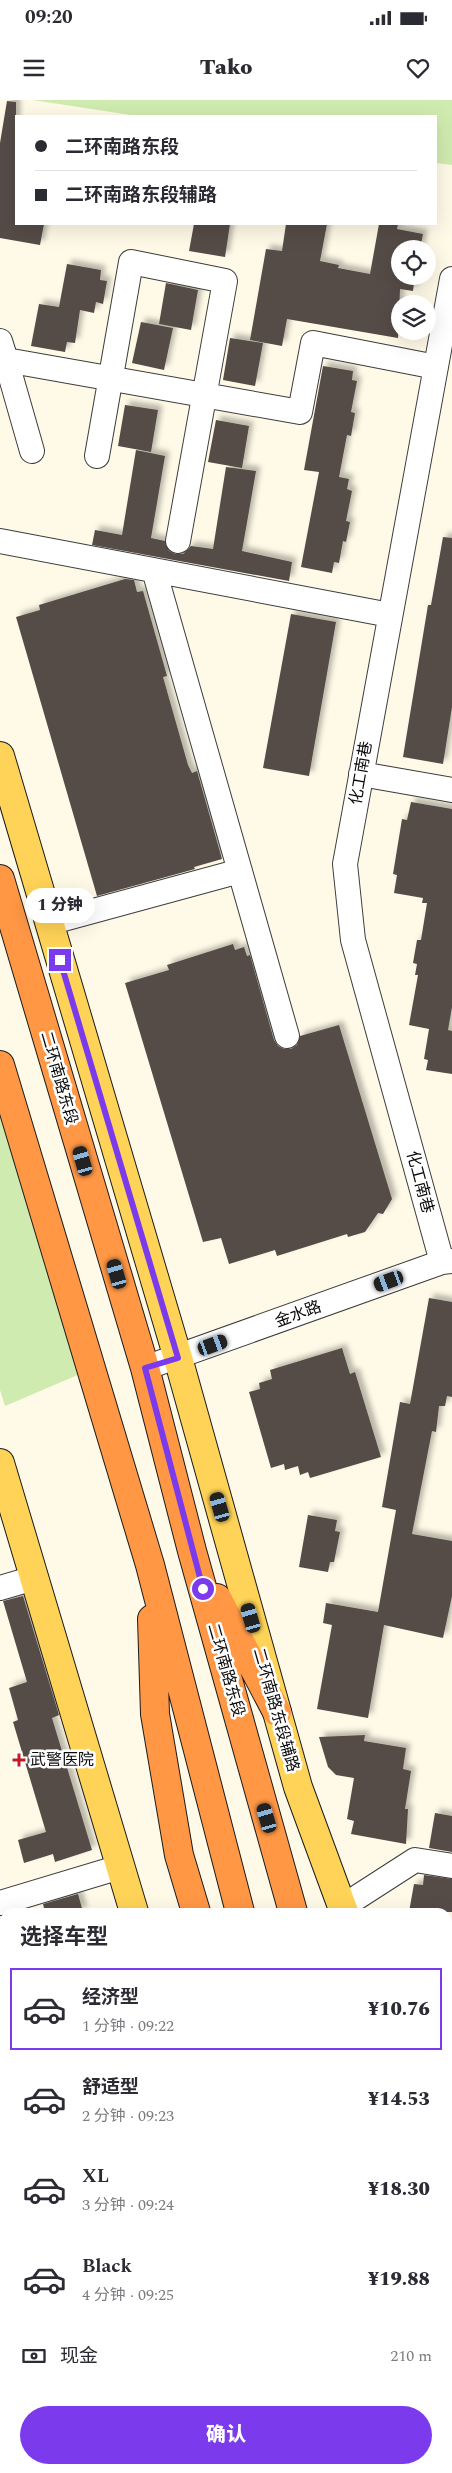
<!DOCTYPE html>
<html lang="zh">
<head>
<meta charset="utf-8">
<style>
  :root { --surface:#fff; --page:#f2f2f3; --text:#2b2b33; --muted:#7c7c81; --line:#e1e1e2; --accent:#7c3aed }
  body { margin:0; font-family:Spectral,"Noto Sans SC",serif; background:var(--page); color:var(--text); height:100vh; display:flex; flex-direction:column; font-size:19px; white-space:nowrap }
  * { box-sizing:border-box; margin:0 }
  p { font-size:16px; color:var(--muted) }
  .icon { flex:none; width:28px; height:28px; fill:none; stroke:currentColor; stroke-width:2; stroke-linecap:round; stroke-linejoin:round }
  .map { position:relative; flex:1; overflow:hidden }
  .drawer { position:absolute; left:0px; top:1808px; width:452px; height:566px; display:flex; flex-direction:column; background:var(--surface); border-radius:15px 15px 0 0; box-shadow:0 5px 20px #0002 }
  .drawer>* { flex:none }
  .top-card { position:absolute; left:15px; top:15px; width:422px; height:110px; border-radius:0px; box-shadow:0 5px 20px #0002; display:grid; align-content:center; height:110px; padding:0 20px; background:var(--surface) }
  .tools { position:absolute; left:391px; top:140px; display:grid; gap:10px }
  .tools a { display:grid; place-items:center; width:45px; height:45px; border-radius:50%; background:var(--surface); box-shadow:0 5px 20px #0002; font-size:25px }
  .end { position:absolute; width:22px; height:22px; margin:-11px; border:6px solid #7c3aed; background:#fff; box-shadow:0 0 0 2px #fff }
  .from { border-radius:50% }
  .bubble { position:absolute; height:35px; border-radius:18px; background:var(--surface); box-shadow:0 5px 20px #0002; font-size:16px; font-weight:800; line-height:35px; text-align:center }
  .car { position:absolute; width:15px; height:30px; margin:-15px -8px; border-radius:6px; box-shadow:0 0 4px 1px #0007; background:linear-gradient(#222 24%,#8ab4d8 0 40%,#222 0 76%,#8ab4d8 0 86%,#222 0) }
  .top-card b { display:flex; align-items:center; gap:18px; height:48px; font-size:19px }
  .top-card b+b { border-top:1px solid var(--line) }
  .top-card i { width:12px; height:12px; background:var(--text) }
  ul { padding:0; list-style:none }
  li { display:flex; align-items:center; gap:15px; height:82px; margin:0 10px 8px; padding:0 10px; border:2px solid transparent; border-radius:0px }
  li div { flex:1 }
  li b { display:block; font-size:19px }
  li em { font-style:normal; font-weight:800 }
  li.current { border-color:var(--accent) }
  li>.icon { width:45px; height:45px; stroke-width:1.5 }
  h2 { padding:0 20px; font-size:22px; line-height:60px }
  .pay { display:flex; align-items:center; gap:12px; height:55px; padding:0 20px; font-size:19px }
  .pay p { margin-inline-start:auto }
  .primary-button { display:flex; gap:10px; margin-top:auto; padding:10px 20px }
  .primary-button a { flex:1; height:58px; border-radius:30px; background:var(--accent); color:#fff; font-size:20px; font-weight:800; line-height:58px; text-align:center }
  .status { display:flex; justify-content:space-between; align-items:center; height:35px; padding:0 25px; background:var(--surface); direction:ltr }
  .status svg { height:14px; fill:currentColor }
  header { display:flex; justify-content:space-between; align-items:center; height:65px; padding:0 20px; background:var(--surface); font-size:22px; font-weight:800 }
  .map>svg:first-child { display:block }
  .green { fill:#d0ebaf }
  .building { fill:#544b46; filter:url(#shadow) }
  .lines { fill:none; stroke-linecap:round; stroke-linejoin:round }
  .minor-casing { stroke:#3d3d3d; stroke-width:26 }
  .major-casing { stroke:#1b1b1b; stroke-width:30 }
  .highway-casing { stroke:#1b1b1b; stroke-width:30 }
  .minor { stroke:#fff; stroke-width:24 }
  .major { stroke:#ffd357; stroke-width:28 }
  .highway { stroke:#ff9745; stroke-width:28 }
  .route { stroke:#7c3aed; stroke-width:6 }
  .poi-dot { fill:#c31a25; stroke:#fff; stroke-width:2 }
  .labels { text-anchor:middle; dominant-baseline:central; stroke-width:5; stroke-linejoin:round; paint-order:stroke }
  .street-label { font-size:16px; fill:#0a0a0a; stroke:#fff }
  .poi-label { font-size:16px; fill:#0a0a0a; stroke:#fff; text-anchor:start }
</style>
</head>
<body>
<div class="status"><b>09:20</b><svg viewBox="0 0 49 12"><path d="M0 12V9h3v3zM5 12V6h3v6zM10 12V3h3v9zM15 12V0h3v12zM26 1h20v11H26zM47 4h2v5h-2z"/></svg></div>
<header><svg class="icon" aria-label="menu" viewBox="0 0 24 24"><path d="M4 6h16M4 12h16M4 18h16"/></svg>Tako<svg class="icon" aria-label="heart" viewBox="0 0 24 24"><path d="M12 20l-8-8c-3-5 5-10 8-4 3-6 11-1 8 4z"/></svg></header>
<div class="map">
<svg width="452" height="2373" viewBox="0 0 452 2373">
  <defs>
    <filter id="shadow"><feDropShadow dx="4.5" dy="-4.5" stdDeviation="2.5" flood-color="#0004"/></filter>
  </defs>
  <rect width="100%" height="100%" fill="#fffae7"/>
  <path class="green" d="M33,0h419v65l-16,-2v-47h-299z
    M0,1017l80,257 -75,32 -5,-16z"/>
  <path class="building" d="M7,1l9,1v122h28l-4,21 -40,-7v-95z
    M194,124h36l-5,33 -36,-6z
    M286,124h41l-7,37 19,4 -1,3 32,6 9,-50h19l-1,5 26,5 -3,15h-20v27h15l-2,15 -13,-2 -2,49 -111,-19 -5,27 -32,-6 16,-91 16,2z
    M67,164l34,6 -1,10 7,1 -4,23 -7,-2 -2,11 -14,-3 -5,33 -8,-1 -2,10 -34,-6 8,-42 20,3z
    M166,183l32,7 -7,40 -32,-6z
    M141,222l32,6 -9,42 -32,-7z
    M230,238l33,5 -8,43 -32,-6z
    M323,266l30,5 -1,9 5,1 -6,31 4,1 -4,23 -4,-1 -8,42 10,2 -2,10 5,2 -6,30 4,1 -4,20 -3,-1 -4,22 -5,-1 -2,11 -31,-6 18,-95 -15,-2z
    M125,305l33,5 -7,42 -33,-6z
    M216,320l33,6 -7,42 -34,-6z
    M136,350l29,6 -14,82 14,3 4,10 6,3h8l8,-8 22,3 13,-82 30,4 -14,80 50,11 -3,19 -197,-36 3,-15 27,5z
    M443,437l9,1v169l-9,57 -40,-7 25,-152h3z
    M125,479l9,1 3,12 6,-1 24,85 -4,1 25,88 4,8 5,-2 25,88 -28,8 1,2 -98,27 -81,-279 24,-7 -1,-5z
    M291,514l45,8 -27,154 -46,-8z
    M411,702l41,7v198l-4,23 4,1v43l-26,-4 2,-10 -4,-1 5,-30 -20,-4 9,-50h-3l2,-11 -4,-1 4,-23h4l6,-37h-5l1,-5 -29,-5 3,-18 -4,-1 9,-55 5,1z
    M233,844l2,6 9,-3 3,9 3,-1 24,85 4,6 6,3h7l6,-4 3,-9 39,-11 53,174 -9,15 -5,-1 -13,19 -17,5 -1,-3 -70,22 -2,-6 -46,14 -8,-26 -18,4 -78,-259 44,-13 -2,-5z
    M429,1198l23,4v95l-5,-1 -2,10h-6l-3,26 -4,-1 -20,103 40,7v55l-9,42 -59,-13 -16,93 -51,-9 15,-84 -9,-2 3,-20 52,9 18,-102 -14,-3 18,-105 10,2z
    M342,1248l8,26 5,-2 26,85 -71,21 -2,-6 -8,3 -2,-9 -13,4 -1,-6 -13,4 -22,-76 11,-3 -1,-6 13,-4 -2,-9z
    M308,1415l29,5 -2,11 5,1 -6,30h-4l-2,10 -29,-5z
    M23,1496l36,119 -7,3 40,132 -37,12 -2,-8 -29,9 -6,-23 28,-8 -33,-110 5,-2 -9,-32 18,-6 -24,-81z
    M365,1635l-1,6 42,7 -3,21 8,2 -6,38h3l-2,35 -55,-10 3,-13 -7,-2 7,-41 -18,-3 -8,-8 -9,-30z
    M435,1713l17,3v36l-23,-4z
    M424,1775l28,4v33h-43l5,-28 9,1z
    M78,1794l5,18h-38l-2,-8z"/>
  <g class="lines">
    <defs>
      <path id="minor" d="M0,241l6,19 294,52 13,-69 123,24
        M6,260l26,91
        M97,356l34,-194 94,19 -47,260
        M0,441l390,74
        M154,470l133,466
        M361,674l91,16
        M49,823l191,-52
        M442,1162l-89,-322 -8,-76 107,-585
        M145,1268l297,-106 10,-1
        M0,1488l34,-10
        M0,1803l120,-36
        M342,1807l73,-47 37,6
        M0,2208l5,-1
        M101,2369l1,4"/>
      <path id="major" d="M0,656l178,602 120,429 46,125
        M0,1363l134,449
        M448,2135l4,16
        M305,2369l1,4"/>
      <path id="highway" d="M0,779l145,489 47,183 101,361
        M0,965l150,500 90,347
        M217,1498l60,114
        M152,1519l3,95 24,141 17,57
        M448,2283l4,13
        M448,2349l4,15
        M361,2369l1,4
        M408,2369l2,4"/>
    </defs>
    <use href="#minor" class="minor-casing"/>
    <use href="#major" class="major-casing"/>
    <use href="#highway" class="highway-casing"/>
    <use href="#minor" class="minor"/>
    <use href="#major" class="major"/>
    <use href="#highway" class="highway"/>
  </g>
  <g class="lines">
    <path class="route" d="M60,860l118,398 -33,10 58,221"/>
  </g>
  <path class="poi-dot" d="M16.5 1652.5h5v5h5v5h-5v5h-5v-5h-5v-5h5z"/>
  <g class="labels">
    <g class="street-label">
      <text transform="translate(361 673) rotate(-80)">化工南巷</text>
      <text transform="translate(59 978) rotate(74)">二环南路东段</text>
      <text transform="translate(420 1082) rotate(75)">化工南巷</text>
      <text transform="translate(298 1214) rotate(-20)">金水路</text>
      <text transform="translate(226 1570) rotate(74)">二环南路东段</text>
      <text transform="translate(276 1610) rotate(74)">二环南路东段辅路</text>
    </g>
    <g class="poi-label">
      <text x="30" y="1660">武警医院</text>
    </g>
  </g>
</svg>
<div class="tools">
<a><svg class="icon" aria-label="locate" viewBox="0 0 24 24"><circle cx="12" cy="12" r="6"/><path d="M12 2v4M12 18v4M2 12h4M18 12h4"/></svg></a>
<a><svg class="icon" aria-label="layers" viewBox="0 0 24 24"><path d="M12 4l9 5-9 5-9-5zM3 14l9 5 9-5"/></svg></a>
</div>
<i class="end from" style="left:203px;top:1489px"></i>
<i class="end" style="left:60px;top:860px"></i>
<div class="bubble" style="left:25px;top:788px;width:70px">1 分钟</div>
<i class="car" style="left:83px;top:1061px;rotate:344deg"></i>
<i class="car" style="left:117px;top:1174px;rotate:344deg"></i>
<i class="car" style="left:389px;top:1181px;rotate:250deg"></i>
<i class="car" style="left:213px;top:1245px;rotate:70deg"></i>
<i class="car" style="left:220px;top:1407px;rotate:344deg"></i>
<i class="car" style="left:251px;top:1518px;rotate:344deg"></i>
<i class="car" style="left:267px;top:1718px;rotate:344deg"></i>
<div class="top-card">
<b><i class="from"></i>二环南路东段</b>
<b><i></i>二环南路东段辅路</b>
</div>
<section class="drawer">
<h2>选择车型</h2>
<ul>
<li class="current"><svg class="icon" aria-label="car" viewBox="0 0 24 24"><path d="M5 17H2v-5l4-1 3-4h7l3 4 3 1v5h-3M9 17h6M6 11h13"/><circle cx="7" cy="17" r="2"/><circle cx="17" cy="17" r="2"/></svg><div><b>经济型</b><p>1 分钟 · 09:22</p></div><em>¥10.76</em></li>
<li><svg class="icon" aria-label="car" viewBox="0 0 24 24"><path d="M5 17H2v-5l4-1 3-4h7l3 4 3 1v5h-3M9 17h6M6 11h13"/><circle cx="7" cy="17" r="2"/><circle cx="17" cy="17" r="2"/></svg><div><b>舒适型</b><p>2 分钟 · 09:23</p></div><em>¥14.53</em></li>
<li><svg class="icon" aria-label="car" viewBox="0 0 24 24"><path d="M5 17H2v-5l4-1 3-4h7l3 4 3 1v5h-3M9 17h6M6 11h13"/><circle cx="7" cy="17" r="2"/><circle cx="17" cy="17" r="2"/></svg><div><b>XL</b><p>3 分钟 · 09:24</p></div><em>¥18.30</em></li>
<li><svg class="icon" aria-label="car" viewBox="0 0 24 24"><path d="M5 17H2v-5l4-1 3-4h7l3 4 3 1v5h-3M9 17h6M6 11h13"/><circle cx="7" cy="17" r="2"/><circle cx="17" cy="17" r="2"/></svg><div><b>Black</b><p>4 分钟 · 09:25</p></div><em>¥19.88</em></li>
</ul>
<div class="pay"><svg class="icon" aria-label="cash" viewBox="0 0 24 24"><path d="M3 7h18v10H3z"/><circle cx="12" cy="12" r="2"/></svg>现金<p>210 m</p></div>
<div class="primary-button"><a>确认</a></div>
</section>
</div>
</body>
</html>
